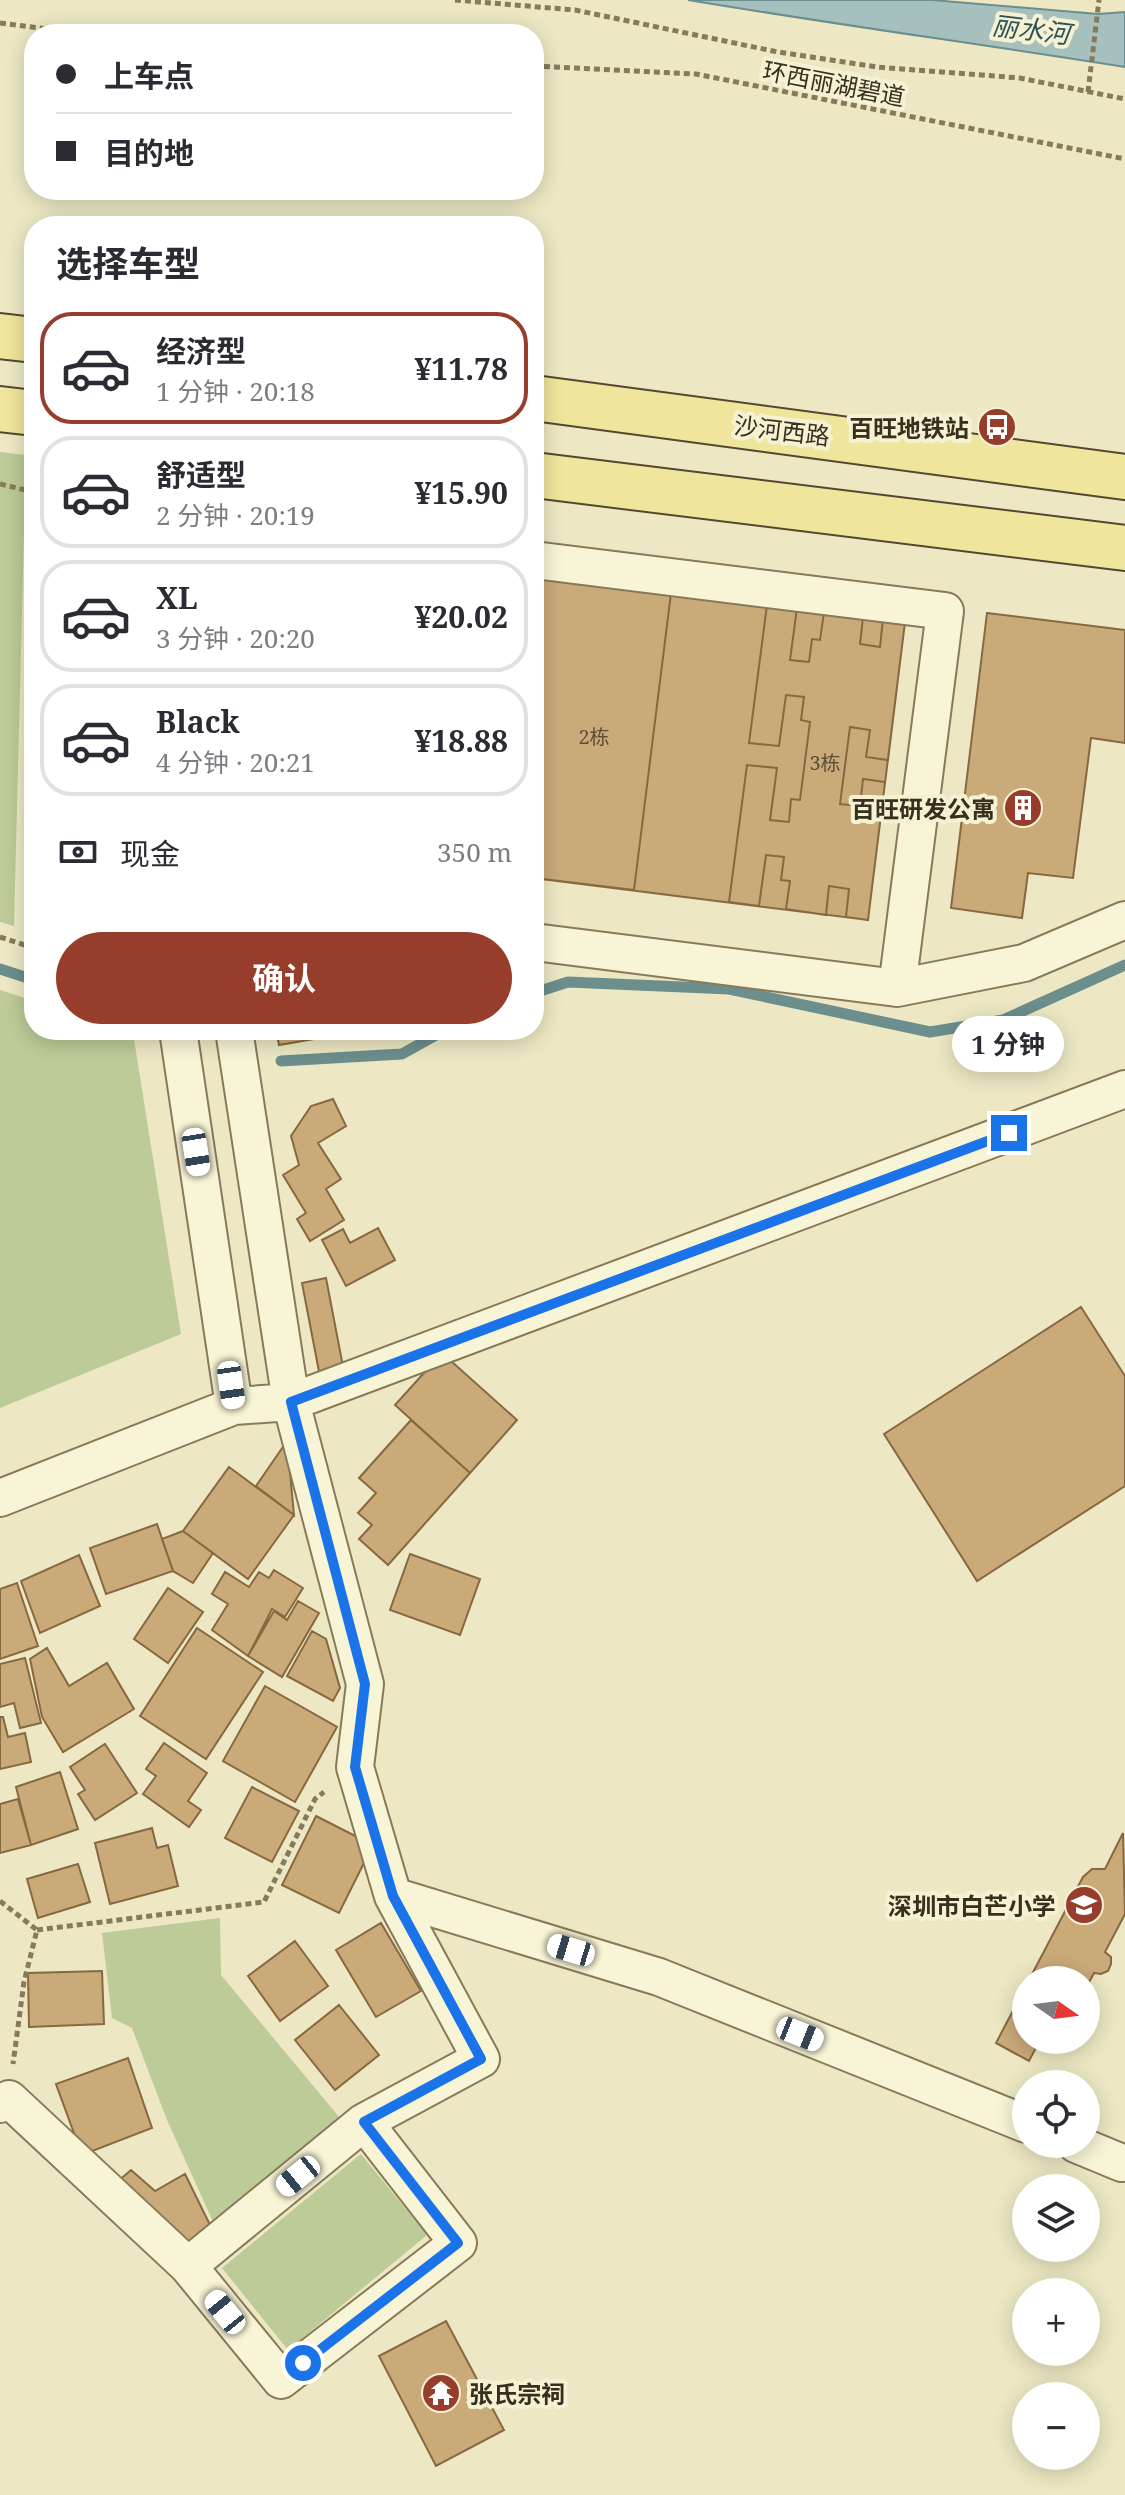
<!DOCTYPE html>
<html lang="zh">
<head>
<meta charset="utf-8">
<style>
  :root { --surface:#fff; --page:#f7f7f7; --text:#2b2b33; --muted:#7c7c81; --line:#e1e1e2; --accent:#963d2b }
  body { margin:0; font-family:"Noto Serif","Noto Sans SC",serif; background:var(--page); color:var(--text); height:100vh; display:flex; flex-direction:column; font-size:30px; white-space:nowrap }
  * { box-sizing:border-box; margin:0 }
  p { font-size:26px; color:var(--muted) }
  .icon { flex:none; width:44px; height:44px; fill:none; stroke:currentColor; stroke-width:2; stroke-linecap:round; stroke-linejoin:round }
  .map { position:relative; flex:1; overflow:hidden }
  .details { position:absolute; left:24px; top:216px; width:520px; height:824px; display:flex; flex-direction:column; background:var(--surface); border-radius:32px; box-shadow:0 4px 20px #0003 }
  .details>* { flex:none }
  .guide { position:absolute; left:24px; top:24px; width:520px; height:176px; border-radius:32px; box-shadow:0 4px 20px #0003; display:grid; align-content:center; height:176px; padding:0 32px; background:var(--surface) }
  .needle { width:52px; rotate:104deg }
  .fabs { position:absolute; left:1012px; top:1966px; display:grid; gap:16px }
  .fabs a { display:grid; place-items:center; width:88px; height:88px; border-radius:50%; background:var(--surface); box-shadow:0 4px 20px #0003; font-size:40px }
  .end { position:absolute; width:36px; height:36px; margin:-18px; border:10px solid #1a73e8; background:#fff; box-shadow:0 0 0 4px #fff }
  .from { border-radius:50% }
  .bubble { position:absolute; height:56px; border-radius:28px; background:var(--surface); box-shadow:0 4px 20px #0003; font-size:26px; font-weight:700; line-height:56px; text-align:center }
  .car { position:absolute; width:24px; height:48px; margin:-24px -12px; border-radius:10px; box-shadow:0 0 6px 2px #0007; background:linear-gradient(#fff 24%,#345 0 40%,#fff 0 76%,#345 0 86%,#fff 0) }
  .guide b { display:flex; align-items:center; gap:28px; height:76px; font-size:30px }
  .guide b+b { border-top:2px solid var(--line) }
  .guide i { width:20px; height:20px; background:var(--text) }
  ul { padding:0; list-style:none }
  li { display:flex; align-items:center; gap:24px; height:112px; margin:0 16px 12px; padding:0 16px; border:4px solid var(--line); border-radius:32px }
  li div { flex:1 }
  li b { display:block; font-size:30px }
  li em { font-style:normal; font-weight:700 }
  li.current { border-color:var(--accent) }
  li>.icon { width:72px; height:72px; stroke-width:1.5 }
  h2 { padding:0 32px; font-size:36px; line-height:96px }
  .pay { display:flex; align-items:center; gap:20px; height:88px; padding:0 32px; font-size:30px }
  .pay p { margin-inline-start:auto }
  .action { display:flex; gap:16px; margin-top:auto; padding:16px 32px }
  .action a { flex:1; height:92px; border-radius:48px; background:var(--accent); color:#fff; font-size:32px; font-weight:700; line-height:92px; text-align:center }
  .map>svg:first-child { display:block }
  .green { fill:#bccb97 }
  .water { fill:#a5c0bd; stroke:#6c8e8c; stroke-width:2 }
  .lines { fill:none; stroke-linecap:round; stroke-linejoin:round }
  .stream { stroke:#6c8e8c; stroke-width:11 }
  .building { fill:#cbaa7a; stroke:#866940; stroke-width:2 }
  .minor-casing { stroke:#877a5a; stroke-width:40 }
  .major-casing { stroke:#55472e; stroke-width:48 }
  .path { stroke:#877a5a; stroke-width:5; stroke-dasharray:6 4; stroke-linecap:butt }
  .minor { stroke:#f8f4d6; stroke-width:36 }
  .major { stroke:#f0e59c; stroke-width:44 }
  .route { stroke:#1a73e8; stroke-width:10 }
  .labels { text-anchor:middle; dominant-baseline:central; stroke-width:8; stroke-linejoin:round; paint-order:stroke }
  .number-label { font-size:20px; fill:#5d4e35 }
  .street-label { font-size:24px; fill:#382f1e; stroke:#f5f1d3 }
  .poi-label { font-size:24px; font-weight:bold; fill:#382f1e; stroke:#f5f1d3; text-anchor:end }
  .water-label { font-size:26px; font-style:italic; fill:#2e5257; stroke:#f5f1d3 }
</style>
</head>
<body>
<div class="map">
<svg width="1125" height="2495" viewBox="0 0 1125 2495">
  <rect width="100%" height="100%" fill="#ede8c3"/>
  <path class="green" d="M0,452l26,3 -12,471 -14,-4z
    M0,990l34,11v29h88l11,3 48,301 -181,74z
    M220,1918l1,57 124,149 -131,100 -47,-104 -35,-92 -20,-10 -10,-85z
    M361,2154l66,81 -139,115 -66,-82z"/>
  <path class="water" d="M688,0h244l166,14 27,-2v55c-146,-23 -292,-43 -437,-67z"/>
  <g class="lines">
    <path class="stream" d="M0,969l34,11
      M534,993l34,-11 161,7 201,43 73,-12 122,-55
      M281,1061l121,-7 43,-24"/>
  </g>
  <path class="building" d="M534,576l137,17 -37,297 -100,-12z
    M534,576l371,46 -37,298 -334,-42z
    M767,605l30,3 -7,52 19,2 3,-23 8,1 4,-28 39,5 -3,27 20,3 3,-28 22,3 -17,138 -22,-3 4,-27 -20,-3 -10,77 20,2 3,-27 22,3 -17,138 -22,-3 3,-28 -20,-3 -3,29 -40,-6 4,-28 -9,-1 3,-23 -18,-2 -7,51 -30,-4 18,-137 30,3 -7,52 19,2 2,-23 9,1 10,-78 -9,-2 3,-23 -18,-2 -7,51 -30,-3z
    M987,613l138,17v113l-34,-5 -18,140 -45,-5 -6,45 -71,-10z
    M276,1030h42l2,8 -41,7z
    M333,1099l13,27 -28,17 23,36 -15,10 18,31 -34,21 -13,-22 9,-6 -23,-38 16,-10 -8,-29 20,-30z
    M378,1228l17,32 -49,26 -24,-46 21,-11 7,14z
    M326,1278l19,99 -24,5 -19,-99z
    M1081,1307l44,69v110l-148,95 -93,-147z
    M442,1353l75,67 -47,53 -75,-68z
    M411,1420l59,53 -82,92 -29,-26 13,-14 -14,-12 18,-20 -17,-15z
    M287,1441l7,74 -38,-29z
    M229,1467l65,48 -46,64 -65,-48z
    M157,1524l16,47 -67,23 -16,-46z
    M183,1531l30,22 -20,30 -20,-12 -11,-32z
    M410,1554l70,25 -20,56 -70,-25z
    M79,1555l21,51 -60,27 -19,-52z
    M274,1570l29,18 -18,29 -13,-8 -24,47 -36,-26 16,-26 -16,-10 13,-22 24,15 10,-15 10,6z
    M17,1583l21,63 -38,13v-70z
    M168,1588l35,24 -35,51 -34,-24z
    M298,1601l21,12 -37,64 -34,-21 26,-45 13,9z
    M197,1628l66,44 -57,87 -66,-43z
    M312,1631l14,8 14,49 -7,13 -46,-25z
    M47,1648l22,38 38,-23 27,46 -71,43 -21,-35 -12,-58z
    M25,1658l16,65 -21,5 -6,-25 -14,4v-43z
    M265,1686l72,41 -42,75 -72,-41z
    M0,1717h3l5,20 17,-4 6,29 -31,7z
    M164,1743l43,30 -19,28 13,9 -12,17 -46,-33 13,-18 -10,-7z
    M105,1744l32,49 -42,27 -17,-26 7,-4 -15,-23z
    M60,1772l18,57 -47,16 -15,-58z
    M252,1787l47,24 -27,51 -47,-24z
    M18,1799l13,46 -31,8v-49z
    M316,1816l57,29 -34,68 -57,-28z
    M152,1828l5,20 11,-3 10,41 -68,18 -15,-61z
    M1123,1833l2,81 -20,38 6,5v7l-3,7 -7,3 -7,-1 -8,15v-8h-57l54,-103 9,-8h13z
    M78,1864l12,38 -52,16 -11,-39z
    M381,1923l40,68 -45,26 -40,-67z
    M295,1941l33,45 -48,35 -32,-45z
    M102,1971l2,53 -75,3 -1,-54z
    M1026,1986v54h14l-11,21 -33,-18z
    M339,2005l40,50 -44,35 -40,-50z
    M128,2058l24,70 -70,27 -26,-71z
    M131,2170l24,21 30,-17 26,53 -29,22 -65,-67z
    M446,2321l58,109 -68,36 -57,-110z"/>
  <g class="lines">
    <defs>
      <path id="minor" d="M534,560l411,51 -48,377 -363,-46
        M897,988l127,-25 101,-43
        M178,1030l56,376
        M0,1498l234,-92 57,-4 834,-313
        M393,1896l266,81 367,147
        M0,2104l9,-5 179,167 93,114 177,-137 -94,-121
        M1076,2144l46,19
        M188,2266l176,-144 117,-63 -88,-163 -38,-129 10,-83 -74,-282 -57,-372"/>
      <path id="major" d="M0,336l34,4
        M534,398l591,79
        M0,409l34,4
        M534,475l591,73"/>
    </defs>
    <use href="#minor" class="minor-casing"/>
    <use href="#major" class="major-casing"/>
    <path class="path" d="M455,0l120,10 203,42 99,15 143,11 105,21
      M0,23l89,11
      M534,66l162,8 429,85
      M1088,92l11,-92
      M0,484l34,8
      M0,937l34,11
      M0,1901l37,29 -13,52 -11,82
      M37,1930l227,-28 51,-103 9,-7"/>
    <use href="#minor" class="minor"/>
    <use href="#major" class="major"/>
  </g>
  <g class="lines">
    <path class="route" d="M303,2363l155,-120 -94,-121 117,-63 -88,-163 -38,-129 10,-83 -74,-282 718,-269"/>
  </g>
  <defs>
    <symbol id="bus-disc" viewBox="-11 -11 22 22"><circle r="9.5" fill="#963d2b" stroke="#f5f1d3"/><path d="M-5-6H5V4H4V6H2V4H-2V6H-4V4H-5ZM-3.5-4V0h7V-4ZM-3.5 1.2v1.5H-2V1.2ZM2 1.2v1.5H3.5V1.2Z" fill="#fff"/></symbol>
    <symbol id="building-disc" viewBox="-11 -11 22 22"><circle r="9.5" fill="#963d2b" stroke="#f5f1d3"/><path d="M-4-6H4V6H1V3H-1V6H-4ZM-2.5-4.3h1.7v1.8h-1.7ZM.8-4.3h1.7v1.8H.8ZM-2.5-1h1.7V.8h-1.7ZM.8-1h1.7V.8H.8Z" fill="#fff"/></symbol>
    <symbol id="school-disc" viewBox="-11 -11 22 22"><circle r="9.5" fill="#963d2b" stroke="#f5f1d3"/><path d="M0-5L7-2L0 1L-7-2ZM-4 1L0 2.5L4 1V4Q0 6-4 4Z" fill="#fff"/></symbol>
    <symbol id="temple-disc" viewBox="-11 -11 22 22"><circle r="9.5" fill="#963d2b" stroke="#f5f1d3"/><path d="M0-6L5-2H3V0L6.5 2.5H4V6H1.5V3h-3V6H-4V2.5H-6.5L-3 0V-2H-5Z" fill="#fff"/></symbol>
  </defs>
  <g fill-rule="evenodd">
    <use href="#bus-disc" x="975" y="405" width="44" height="44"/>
    <use href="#building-disc" x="1001" y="786" width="44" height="44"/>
    <use href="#school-disc" x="1062" y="1883" width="44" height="44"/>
    <use href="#temple-disc" x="419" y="2371" width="44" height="44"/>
  </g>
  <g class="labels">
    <g class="number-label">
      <text x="594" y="736">2栋</text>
      <text x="825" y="762">3栋</text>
    </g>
    <g class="street-label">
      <text transform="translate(834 83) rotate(11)">环西丽湖碧道</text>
      <text transform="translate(782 430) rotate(7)">沙河西路</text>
    </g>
    <g class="poi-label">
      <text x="969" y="427">百旺地铁站</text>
      <text x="995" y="808">百旺研发公寓</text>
      <text x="1056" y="1905">深圳市白芒小学</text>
      <text x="469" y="2393" text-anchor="start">张氏宗祠</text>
    </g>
    <g class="water-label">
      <text transform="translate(1031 29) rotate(7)">丽水河</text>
    </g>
  </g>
</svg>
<div class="fabs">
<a><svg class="needle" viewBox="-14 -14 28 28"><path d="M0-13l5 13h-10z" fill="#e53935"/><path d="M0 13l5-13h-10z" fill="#7c7c81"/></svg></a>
<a><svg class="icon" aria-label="locate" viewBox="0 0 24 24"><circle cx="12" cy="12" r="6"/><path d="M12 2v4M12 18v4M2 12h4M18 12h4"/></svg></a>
<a><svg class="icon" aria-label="layers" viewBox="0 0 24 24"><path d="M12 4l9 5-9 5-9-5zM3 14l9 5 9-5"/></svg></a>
<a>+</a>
<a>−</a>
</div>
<i class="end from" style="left:303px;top:2363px"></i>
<i class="end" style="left:1009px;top:1133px"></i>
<div class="bubble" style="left:952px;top:1016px;width:112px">1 分钟</div>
<i class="car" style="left:196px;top:1152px;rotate:171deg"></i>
<i class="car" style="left:231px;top:1385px;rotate:172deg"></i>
<i class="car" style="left:571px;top:1950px;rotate:287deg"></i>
<i class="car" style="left:800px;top:2034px;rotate:112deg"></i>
<i class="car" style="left:298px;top:2176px;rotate:231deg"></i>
<i class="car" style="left:225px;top:2312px;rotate:321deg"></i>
<div class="guide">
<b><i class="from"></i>上车点</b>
<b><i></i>目的地</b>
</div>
<section class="details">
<h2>选择车型</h2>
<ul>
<li class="current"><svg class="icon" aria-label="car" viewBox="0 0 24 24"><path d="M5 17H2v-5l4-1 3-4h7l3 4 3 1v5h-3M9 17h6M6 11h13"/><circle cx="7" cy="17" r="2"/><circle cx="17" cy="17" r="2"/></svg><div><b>经济型</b><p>1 分钟 · 20:18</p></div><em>¥11.78</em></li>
<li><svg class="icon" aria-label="car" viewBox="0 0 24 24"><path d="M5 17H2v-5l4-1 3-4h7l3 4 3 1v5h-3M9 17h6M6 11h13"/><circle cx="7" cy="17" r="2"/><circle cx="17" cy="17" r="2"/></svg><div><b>舒适型</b><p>2 分钟 · 20:19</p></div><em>¥15.90</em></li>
<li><svg class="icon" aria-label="car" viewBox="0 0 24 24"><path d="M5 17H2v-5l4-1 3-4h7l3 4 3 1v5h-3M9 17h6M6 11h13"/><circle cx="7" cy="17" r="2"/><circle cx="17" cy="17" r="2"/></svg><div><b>XL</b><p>3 分钟 · 20:20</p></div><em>¥20.02</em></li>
<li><svg class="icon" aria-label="car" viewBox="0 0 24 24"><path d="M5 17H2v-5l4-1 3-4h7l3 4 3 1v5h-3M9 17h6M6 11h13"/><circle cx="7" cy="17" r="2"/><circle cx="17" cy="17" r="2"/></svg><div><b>Black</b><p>4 分钟 · 20:21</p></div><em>¥18.88</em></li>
</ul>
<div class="pay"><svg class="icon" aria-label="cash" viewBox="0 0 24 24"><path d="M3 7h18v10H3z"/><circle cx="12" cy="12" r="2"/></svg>现金<p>350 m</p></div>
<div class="action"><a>确认</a></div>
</section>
</div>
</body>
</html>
